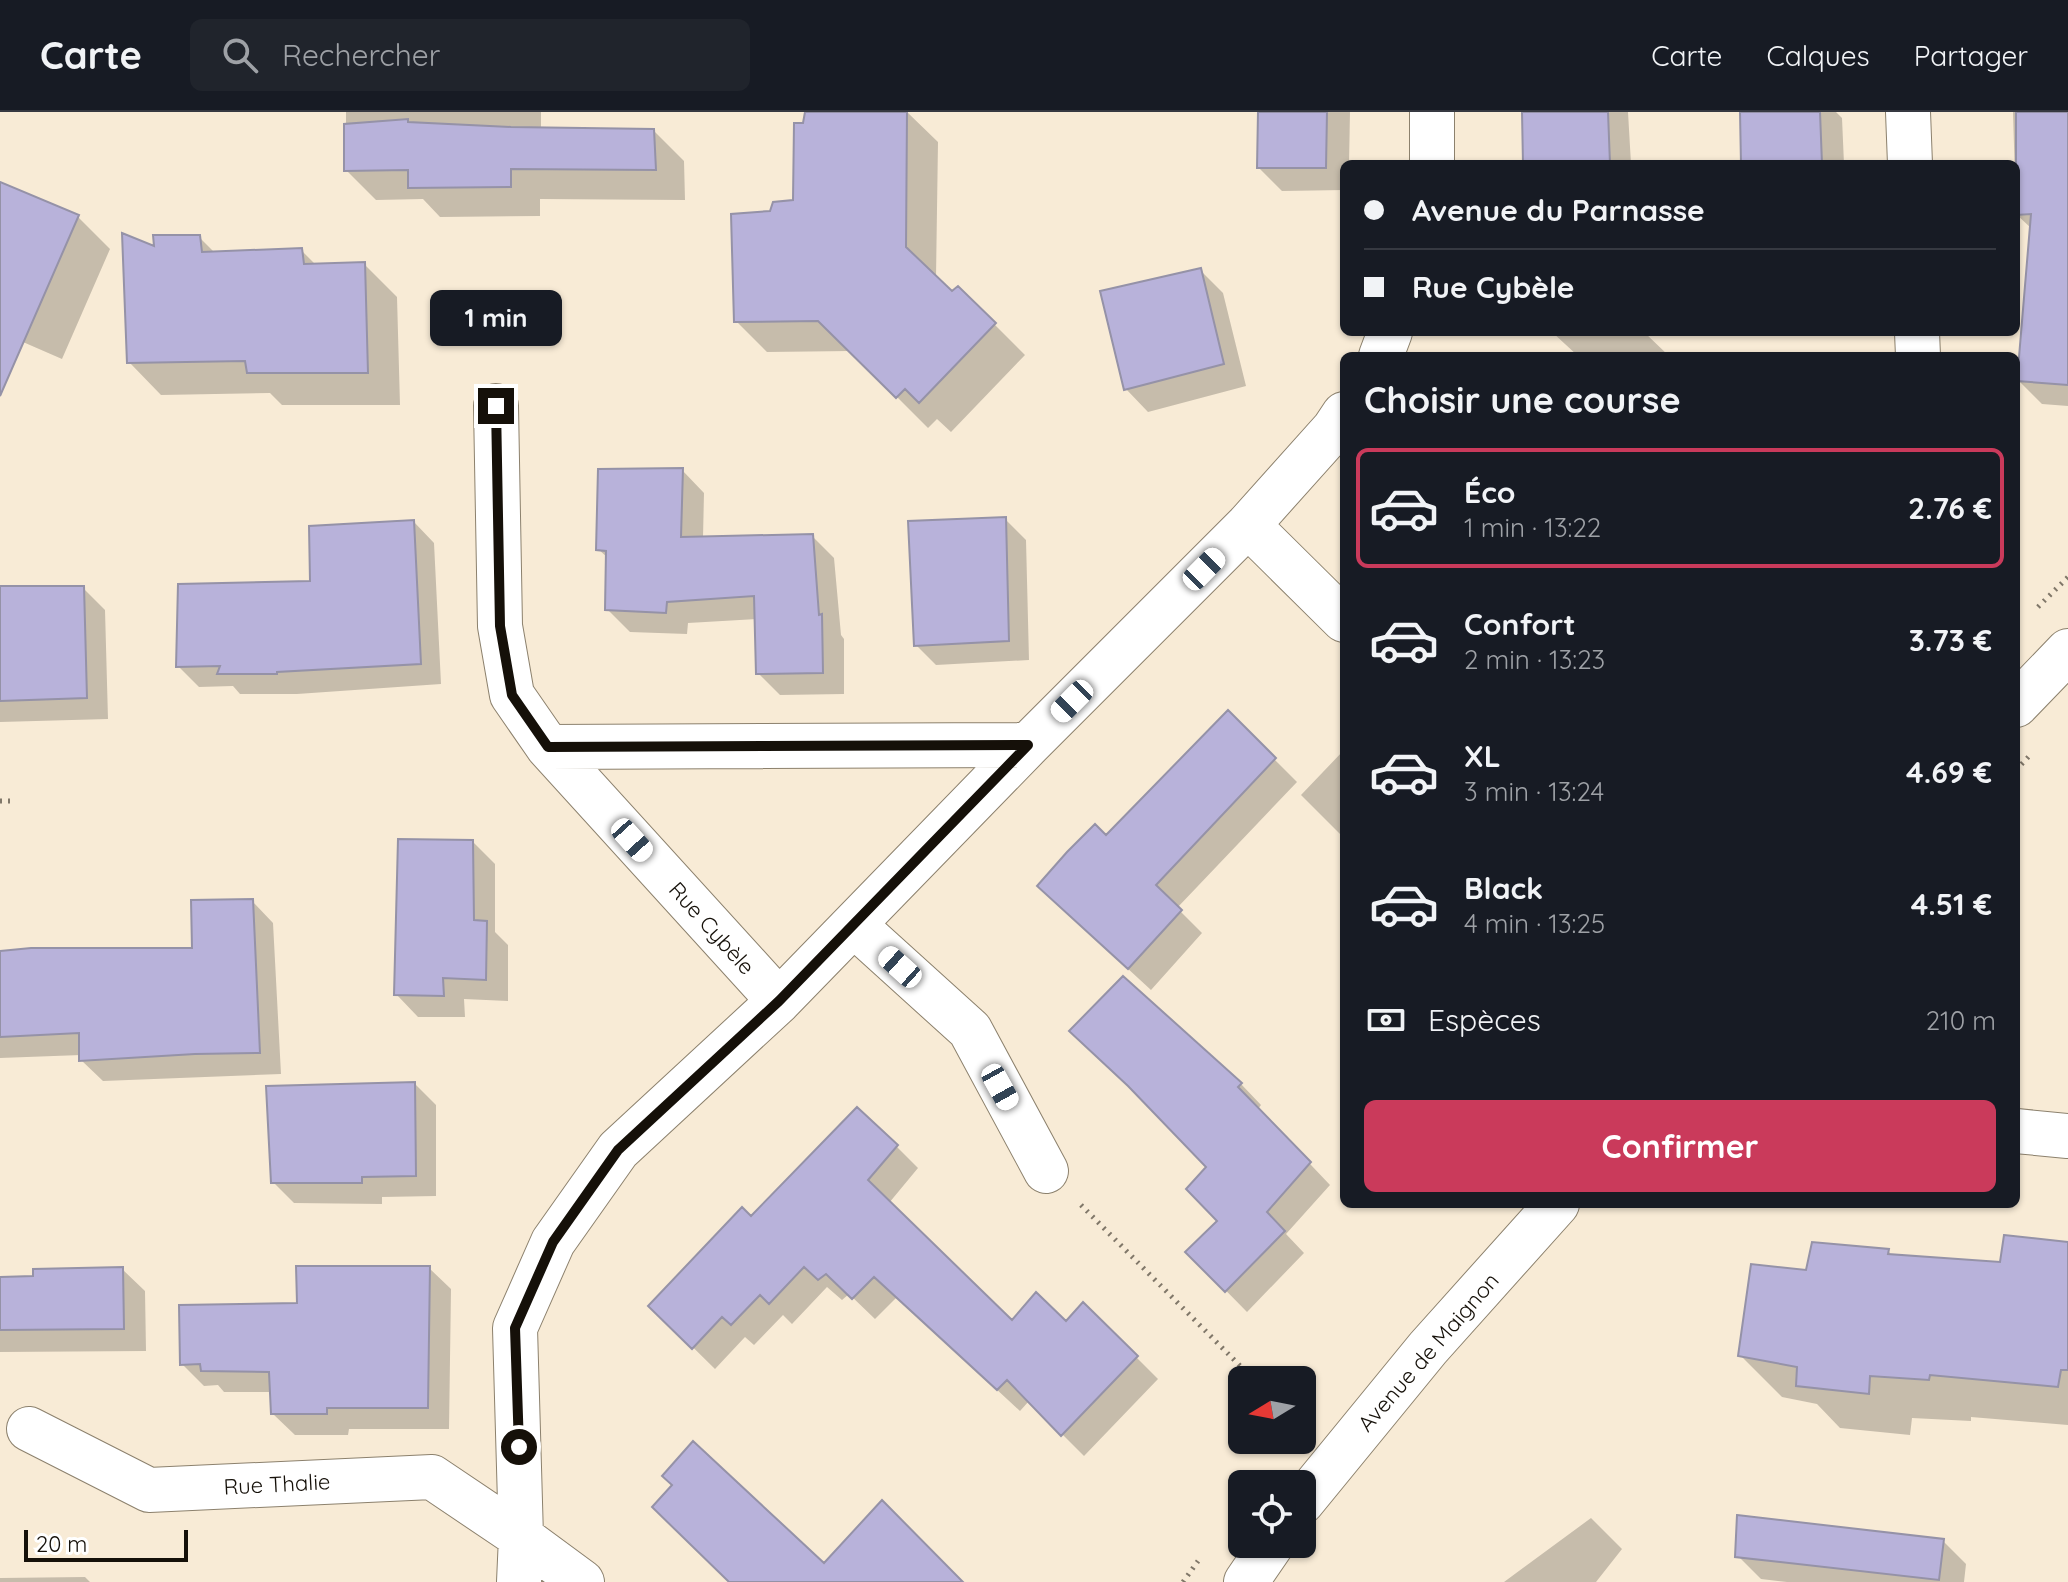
<!DOCTYPE html>
<html lang="fr">
<head>
<meta charset="utf-8">
<style>
  :root { --surface:#171b24; --page:#20242c; --text:#f1f3f6; --muted:#9ea1a6; --line:#363941; --accent:#ca3a5b }
  body { margin:0; font-family:Quicksand,sans-serif; background:var(--page); color:var(--text); height:100vh; display:flex; flex-direction:column; font-size:30px; white-space:nowrap }
  * { box-sizing:border-box; margin:0 }
  p { font-size:26px; color:var(--muted) }
  .icon { flex:none; width:44px; height:44px; fill:none; stroke:currentColor; stroke-width:2; stroke-linecap:round; stroke-linejoin:round }
  .map { position:relative; flex:1; overflow:hidden }
  .side { position:absolute; left:1340px; top:240px; width:680px; height:856px; display:flex; flex-direction:column; background:var(--surface); border-radius:12px; box-shadow:0 2px 6px #0004 }
  .side>* { flex:none }
  .banner { position:absolute; left:1340px; top:48px; width:680px; height:176px; border-radius:12px; box-shadow:0 2px 6px #0004; display:grid; align-content:center; height:176px; padding:0 24px; background:var(--surface) }
  .needle { width:52px; rotate:260deg }
  .fabs { position:absolute; left:1228px; top:1254px; display:grid; gap:16px }
  .fabs a { display:grid; place-items:center; width:88px; height:88px; border-radius:12px; background:var(--surface); box-shadow:0 2px 6px #0004; font-size:40px }
  .scale { position:absolute; left:24px; bottom:20px; width:164px; box-sizing:border-box; padding-left:8px; border:4px solid #151009; border-top:0; font-size:22px; line-height:28px; white-space:nowrap; color:#151009; -webkit-text-stroke:6px #fff; paint-order:stroke }
  .end { position:absolute; width:36px; height:36px; margin:-18px; border:10px solid #151009; background:#fff; box-shadow:0 0 0 4px #fff }
  .from { border-radius:50% }
  .bubble { position:absolute; height:56px; border-radius:12px; background:var(--surface); box-shadow:0 2px 6px #0004; font-size:26px; font-weight:700; line-height:56px; text-align:center }
  .car { position:absolute; width:24px; height:48px; margin:-24px -12px; border-radius:10px; box-shadow:0 0 6px 2px #0007; background:linear-gradient(#fff 24%,#345 0 40%,#fff 0 76%,#345 0 86%,#fff 0) }
  .banner b { display:flex; align-items:center; gap:28px; height:76px; font-size:30px }
  .banner b+b { border-top:2px solid var(--line) }
  .banner i { width:20px; height:20px; background:var(--text) }
  ul { padding:0; list-style:none }
  li { display:flex; align-items:center; gap:24px; height:120px; margin:0 16px 12px; padding:0 8px; border:4px solid transparent; border-radius:12px }
  li div { flex:1 }
  li b { display:block; font-size:30px }
  li em { font-style:normal; font-weight:700 }
  li.selected { border-color:var(--accent) }
  li>.icon { width:72px; height:72px; stroke-width:1.5 }
  h2 { padding:0 24px; font-size:36px; line-height:96px }
  .pay { display:flex; align-items:center; gap:20px; height:88px; padding:0 24px; font-size:30px }
  .pay p { margin-inline-start:auto }
  .action { display:flex; gap:16px; margin-top:auto; padding:16px 24px }
  .action a { flex:1; height:92px; border-radius:12px; background:var(--accent); color:#fff; font-size:32px; font-weight:700; line-height:92px; text-align:center }
  header { display:flex; align-items:center; gap:48px; box-sizing:border-box; height:112px; padding:0 40px; background:var(--surface); border-bottom:2px solid var(--line) }
  header strong { font-size:38px }
  nav { display:flex; gap:44px; margin-inline-start:auto; font-size:28px }
  .search { width:560px; height:72px; background:var(--page); display:flex; align-items:center; gap:20px; box-sizing:border-box; padding:0 28px; border-radius:12px; color:var(--muted); font-size:30px }
  .map>svg:first-child { display:block }
  .shadow { fill:#0003 }
  .building { fill:#b8b2da; stroke:#9592a7; stroke-width:2 }
  .lines { fill:none; stroke-linecap:round; stroke-linejoin:round }
  .minor-casing { stroke:#8c816d; stroke-width:46 }
  .tertiary-casing { stroke:#8c816d; stroke-width:46 }
  .path { stroke:#807769; stroke-width:5; stroke-dasharray:2 6; stroke-linecap:butt }
  .minor { stroke:#fff; stroke-width:44 }
  .tertiary { stroke:#fff; stroke-width:44 }
  .route { stroke:#151009; stroke-width:10 }
  .labels { text-anchor:middle; dominant-baseline:central; stroke-width:6; stroke-linejoin:round; paint-order:stroke }
  .street-label { font-size:22px; fill:#151009; stroke:#fff }
</style>
</head>
<body>
<header>
<strong>Carte</strong>
<div class="search"><svg class="icon" aria-label="search" viewBox="0 0 24 24"><circle cx="10" cy="10" r="6"/><path d="M15 15l6 6"/></svg>Rechercher</div>
<nav><a>Carte</a><a>Calques</a><a>Partager</a></nav>
</header>
<div class="map">
<svg width="2068" height="1470" viewBox="0 0 2068 1470">
  <rect width="100%" height="100%" fill="#f8ebd6"/>
  <path class="shadow" d="M346,0h195v17l113,2 30,30 1,39 -145,-1v17l-100,1 -17,-18 -47,1 -30,-30z
    M807,0h100l31,30 -2,136 16,16 6,-6 67,67 -74,77 -14,-13 -9,9 -77,-77 -84,1 -31,-31 35,-108 24,-11z
    M1260,0h90l-1,52h-5v26l-62,1 -23,-23z
    M1524,0h104l3,52h-106z
    M1742,0h94l6,6 2,46h-101z
    M2013,0h55v294l-26,-2 -23,-23 13,-152 -16,-15z
    M0,71l78,34 32,32 -48,110 -62,-27z
    M199,125l17,17 85,-4 16,16 47,-2 33,33 3,108h-118l-12,-12 -109,2 -32,-33z
    M1200,158l23,23 23,93 -98,26 -22,-23z
    M1552,220h92l25,24h-91z
    M682,358l22,23 -1,45 109,-2 22,22 7,77 3,4v55l-64,1 -22,-22 -1,-54 -69,4 -1,11 -57,-2 -23,-23 1,-51 -10,-9z
    M1005,407l21,21 3,120 -93,5 -20,-20z
    M414,410l20,21 7,141 -144,10h-57l-7,-8 -34,1 -21,-21z
    M0,475l83,1 22,22 3,109 -108,3z
    M1228,601l69,69 -120,126 25,25 -51,57 -89,-82 44,-71z
    M1344,638v88l-43,-43z
    M473,730l22,22v68l13,13v56l-44,-2 1,18h-47l-22,-23z
    M252,789l21,22 8,151 -178,7 -22,-21v-5l-81,3v-105l194,-3z
    M415,972l21,21v91l-54,1v7l-88,-1 -21,-21z
    M1241,972l20,21 -3,4 72,76 -44,49 18,19 -57,59 -59,-60 32,-31 -11,-54 -65,-67z
    M896,1034l22,22 -29,35 123,120 55,1 16,-20 75,75 -74,77 -55,-55 -9,10 -123,-114 -22,22 -26,-25 -7,6 -15,-13 -35,37 -9,-9 -29,30 -9,-8 -30,32 -64,-63 100,-87z
    M2068,1132v181l-97,-8v4l-59,-3 -2,17 -70,-7 -23,-24 -35,-7 -42,-42 68,-83 80,-21 5,5 109,8z
    M429,1156l22,21 -2,140h-100l-1,6h-53l-22,-21 -1,-22h-48l-6,-7 -14,1 -22,-22z
    M122,1157l23,22 1,60 -146,1v-73z
    M1591,1406l31,31 -26,33h-92z
    M1943,1429l23,23 -2,18h-177l-26,-3 -23,-23z
    M85,1465l5,5h-90v-4z"/>
  <path class="building" d="M805,0h102l-1,135 46,44 6,-5 38,37 -77,80 -14,-14 -9,9 -78,-77 -84,1 -3,-108 39,-3 3,-9 20,-2 1,-77h9z
    M1258,0h69l-1,56h-69z
    M1522,0h86l2,52h-87z
    M1740,0h80l2,52h-81z
    M2016,0h52v273l-51,-4 14,-167 -15,1z
    M408,7v3l103,5 143,2 2,41 -145,-1v18l-103,1v-18l-64,1v-47z
    M0,70l79,33 -79,181z
    M122,121l32,13 -1,-11h47l2,17 100,-4 2,16 61,-2 3,111h-121l-2,-12 -118,2z
    M1201,156l23,96 -100,26 -24,-99z
    M683,356l-2,69 132,-3 6,81 3,-1 1,59 -67,1 -2,-78 -87,6 -1,11 -61,-3 1,-59 -10,-1 2,-81z
    M1006,405l3,124 -95,5 -6,-125z
    M414,408l7,144 -144,8v2h-60l3,-8 -44,1 2,-83 132,-3 -1,-55z
    M0,474h84l3,112 -87,3z
    M1228,598l48,48 -120,127 26,25 -54,59 -91,-83 30,-34 28,-28 11,11z
    M398,727l75,1 1,80 13,1 -1,59 -43,-2 1,18 -50,-1z
    M253,787l7,154 -65,1 -116,7v-28l-79,4v-86l31,-3h161l-1,-48z
    M1123,864l119,107 -4,4 73,75 -44,50 18,19 -60,61 -40,-40 32,-31 -31,-32 20,-22 -78,-81 -59,-55z
    M415,970l1,94 -54,1v6h-91l-5,-97z
    M857,995l41,38 -30,35 144,140 24,-28 30,29 17,-19 55,54 -77,80 -54,-56 -10,10 -123,-113 -22,22 -26,-25 -8,6 -14,-13 -35,37 -9,-9 -29,30 -9,-8 -30,32 -44,-43 94,-99 9,9z
    M2004,1123l64,7v128h-7l-3,17 -128,-12 -1,5 -59,-4 -1,18 -73,-8 1,-19 -59,-11 13,-92 55,6 6,-28 77,7 -1,5 112,8z
    M296,1154h134l-2,142h-101v6h-56l-2,-42 -68,-1 -1,-7 -20,1 -1,-60 118,-2z
    M123,1155l1,62 -124,1v-53l33,-1v-7z
    M693,1329l131,122 58,-63 81,82h-234l-77,-75 20,-22 -10,-9z
    M1737,1403l207,24 -5,41 -204,-23z"/>
  <g class="lines">
    <defs>
      <path id="minor" d="M1908,0l2,52
        M1432,52v-52
        M1917,220l1,24
        M1381,244l9,-24
        M496,294l4,220 12,69 36,52 231,254
        M1248,413l96,95
        M548,635l480,-2
        M854,813l116,105 76,141
        M2016,1019l52,5
        M29,1317l120,61 283,-13 89,60 61,45
        M519,1470l2,-45 -6,-209 38,-86 65,-92 161,-149 249,-256 220,-220 86,-96 10,-15"/>
      <path id="tertiary" d="M2016,593l52,-54
        M1302,1390l126,-154 129,-144
        M1246,1470l26,-38"/>
    </defs>
    <use href="#minor" class="minor-casing"/>
    <use href="#tertiary" class="tertiary-casing"/>
    <path class="path" d="M2038,495l30,-30
      M2016,658l16,-17
      M0,689h13
      M1081,1093l173,175
      M1183,1470l15,-21"/>
    <use href="#minor" class="minor"/>
    <use href="#tertiary" class="tertiary"/>
  </g>
  <g class="lines">
    <path class="route" d="M496,294l4,220 12,69 36,52 480,-2 -249,256 -161,149 -65,92 -38,86 4,119"/>
  </g>
  <g class="labels">
    <g class="street-label">
      <text transform="translate(712 816) rotate(48)">Rue Cybèle</text>
      <text transform="translate(1428 1240) rotate(-49)">Avenue de Maignon</text>
      <text transform="translate(277 1372) rotate(-3)">Rue Thalie</text>
    </g>
  </g>
</svg>
<div class="fabs">
<a><svg class="needle" viewBox="-14 -14 28 28"><path d="M0-13l5 13h-10z" fill="#e53935"/><path d="M0 13l5-13h-10z" fill="#9ea1a6"/></svg></a>
<a><svg class="icon" aria-label="locate" viewBox="0 0 24 24"><circle cx="12" cy="12" r="6"/><path d="M12 2v4M12 18v4M2 12h4M18 12h4"/></svg></a>
</div>
<div class="scale">20 m</div>
<i class="end from" style="left:519px;top:1335px"></i>
<i class="end" style="left:496px;top:294px"></i>
<div class="bubble" style="left:430px;top:178px;width:132px">1 min</div>
<i class="car" style="left:1204px;top:457px;rotate:45deg"></i>
<i class="car" style="left:1072px;top:589px;rotate:225deg"></i>
<i class="car" style="left:632px;top:728px;rotate:138deg"></i>
<i class="car" style="left:900px;top:855px;rotate:312deg"></i>
<i class="car" style="left:1000px;top:975px;rotate:151deg"></i>
<div class="banner">
<b><i class="from"></i>Avenue du Parnasse</b>
<b><i></i>Rue Cybèle</b>
</div>
<section class="side">
<h2>Choisir une course</h2>
<ul>
<li class="selected"><svg class="icon" aria-label="car" viewBox="0 0 24 24"><path d="M5 17H2v-5l4-1 3-4h7l3 4 3 1v5h-3M9 17h6M6 11h13"/><circle cx="7" cy="17" r="2"/><circle cx="17" cy="17" r="2"/></svg><div><b>Éco</b><p>1 min · 13:22</p></div><em>2.76 €</em></li>
<li><svg class="icon" aria-label="car" viewBox="0 0 24 24"><path d="M5 17H2v-5l4-1 3-4h7l3 4 3 1v5h-3M9 17h6M6 11h13"/><circle cx="7" cy="17" r="2"/><circle cx="17" cy="17" r="2"/></svg><div><b>Confort</b><p>2 min · 13:23</p></div><em>3.73 €</em></li>
<li><svg class="icon" aria-label="car" viewBox="0 0 24 24"><path d="M5 17H2v-5l4-1 3-4h7l3 4 3 1v5h-3M9 17h6M6 11h13"/><circle cx="7" cy="17" r="2"/><circle cx="17" cy="17" r="2"/></svg><div><b>XL</b><p>3 min · 13:24</p></div><em>4.69 €</em></li>
<li><svg class="icon" aria-label="car" viewBox="0 0 24 24"><path d="M5 17H2v-5l4-1 3-4h7l3 4 3 1v5h-3M9 17h6M6 11h13"/><circle cx="7" cy="17" r="2"/><circle cx="17" cy="17" r="2"/></svg><div><b>Black</b><p>4 min · 13:25</p></div><em>4.51 €</em></li>
</ul>
<div class="pay"><svg class="icon" aria-label="cash" viewBox="0 0 24 24"><path d="M3 7h18v10H3z"/><circle cx="12" cy="12" r="2"/></svg>Espèces<p>210 m</p></div>
<div class="action"><a>Confirmer</a></div>
</section>
</div>
</body>
</html>
